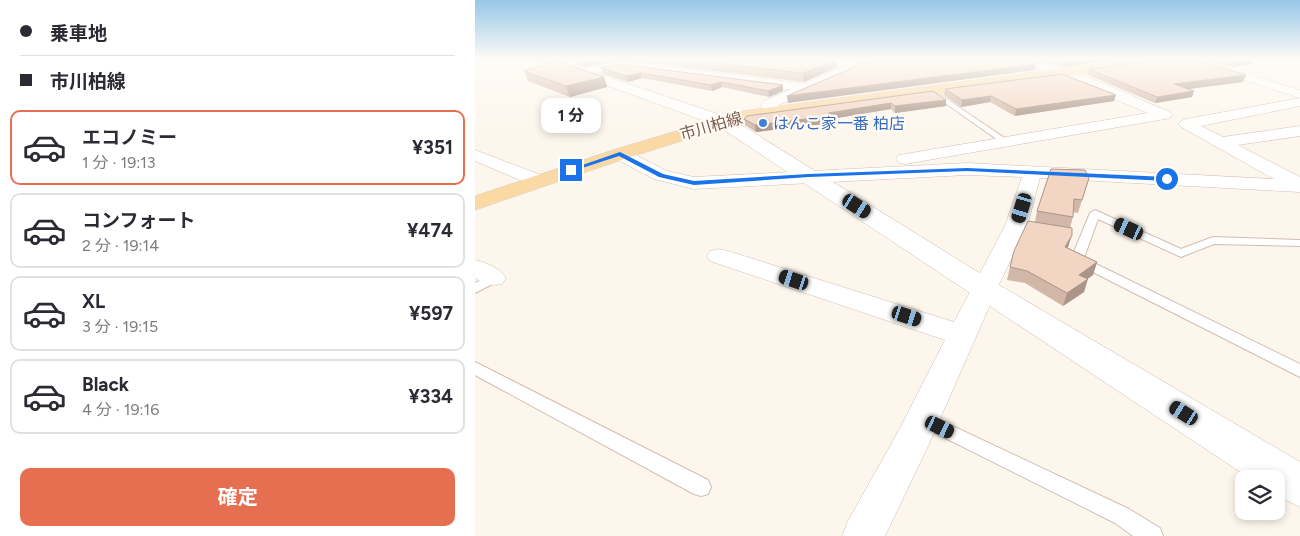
<!DOCTYPE html>
<html lang="ja">
<head>
<meta charset="utf-8">
<style>
  :root { --surface:#fff; --page:#f2f2f3; --text:#2b2b33; --muted:#7c7c81; --line:#e1e1e2; --accent:#e76f51 }
  body { margin:0; font-family:Figtree,"Noto Sans JP",sans-serif; background:var(--page); color:var(--text); height:100vh; display:flex; flex-direction:column; font-size:19px; white-space:nowrap }
  * { box-sizing:border-box; margin:0 }
  p { font-size:16px; color:var(--muted) }
  .icon { flex:none; width:28px; height:28px; fill:none; stroke:currentColor; stroke-width:2; stroke-linecap:round; stroke-linejoin:round }
  .map { position:relative; flex:1; overflow:hidden }
  .details { display:flex; flex-direction:column; background:var(--surface); width:475px }
  .details>* { flex:none }
  .top-card { display:grid; align-content:center; height:110px; padding:0 20px; background:var(--surface) }
  .controls { position:absolute; left:760px; top:470px; display:grid; gap:10px }
  .controls a { display:grid; place-items:center; width:50px; height:50px; border-radius:10px; background:var(--surface); box-shadow:0 2px 8px #0003; font-size:25px }
  .end { position:absolute; width:22px; height:22px; margin:-11px; border:6px solid #1a73e8; background:#fff; box-shadow:0 0 0 2px #fff }
  .from { border-radius:50% }
  .bubble { position:absolute; height:35px; border-radius:10px; background:var(--surface); box-shadow:0 2px 8px #0003; font-size:16px; font-weight:700; line-height:35px; text-align:center }
  .car { position:absolute; width:15px; height:30px; margin:-15px -8px; border-radius:6px; box-shadow:0 0 4px 1px #0007; background:linear-gradient(#222 24%,#8ab4d8 0 40%,#222 0 76%,#8ab4d8 0 86%,#222 0) }
  .top-card b { display:flex; align-items:center; gap:18px; height:48px; font-size:19px }
  .top-card b+b { border-top:1px solid var(--line) }
  .top-card i { width:12px; height:12px; background:var(--text) }
  ul { padding:0; list-style:none }
  li { display:flex; align-items:center; gap:15px; height:75px; margin:0 10px 8px; padding:0 10px; border:2px solid var(--line); border-radius:10px }
  li div { flex:1 }
  li b { display:block; font-size:19px }
  li em { font-style:normal; font-weight:700 }
  li.current { border-color:var(--accent) }
  li>.icon { width:45px; height:45px; stroke-width:1.5 }
  .button { display:flex; gap:10px; margin-top:auto; padding:10px 20px }
  .button a { flex:1; height:58px; border-radius:10px; background:var(--accent); color:#fff; font-size:20px; font-weight:700; line-height:58px; text-align:center }
  main { display:flex; flex:1; min-height:0 }
  .map>svg:first-child { display:block }
  .lines { fill:none; stroke-linecap:round; stroke-linejoin:round }
  .service-casing { stroke:#d1beb0; stroke-width:2 }
  .minor-casing { stroke:#d1beb0; stroke-width:1 }
  .tertiary-casing { stroke:#d1beb0; stroke-width:1 }
  .primary-casing { stroke:#dad1cd; stroke-width:1 }
  .service { fill:#fff; fill-rule:evenodd }
  .minor { fill:#fff; fill-rule:evenodd }
  .tertiary { fill:#fff; fill-rule:evenodd }
  .primary { fill:#fbd9a5; fill-rule:evenodd }
  .wall { fill:#d1b7a8 }
  .shaded-wall { fill:#aa9588 }
  .building { fill:#f3d5c3; stroke:#aa9588 }
  .route { fill:#1a73e8 }
  .shop-dot { fill:#3f7fe0; stroke:#fffaf3; stroke-width:2 }
  .labels { text-anchor:middle; dominant-baseline:central; stroke-width:4.5; stroke-linejoin:round; paint-order:stroke }
  .far-shop-label { font-size:16px; fill:#366cbe; stroke:#fffaf3; text-anchor:start }
  .far-street-label { font-size:16px; fill:#7a5c4d; stroke:#fffaf3 }
</style>
</head>
<body>
<main>
<section class="details">
<div class="top-card">
<b><i class="from"></i>乗車地</b>
<b><i></i>市川柏線</b>
</div>
<ul>
<li class="current"><svg class="icon" aria-label="car" viewBox="0 0 24 24"><path d="M5 17H2v-5l4-1 3-4h7l3 4 3 1v5h-3M9 17h6M6 11h13"/><circle cx="7" cy="17" r="2"/><circle cx="17" cy="17" r="2"/></svg><div><b>エコノミー</b><p>1 分 · 19:13</p></div><em>¥351</em></li>
<li><svg class="icon" aria-label="car" viewBox="0 0 24 24"><path d="M5 17H2v-5l4-1 3-4h7l3 4 3 1v5h-3M9 17h6M6 11h13"/><circle cx="7" cy="17" r="2"/><circle cx="17" cy="17" r="2"/></svg><div><b>コンフォート</b><p>2 分 · 19:14</p></div><em>¥474</em></li>
<li><svg class="icon" aria-label="car" viewBox="0 0 24 24"><path d="M5 17H2v-5l4-1 3-4h7l3 4 3 1v5h-3M9 17h6M6 11h13"/><circle cx="7" cy="17" r="2"/><circle cx="17" cy="17" r="2"/></svg><div><b>XL</b><p>3 分 · 19:15</p></div><em>¥597</em></li>
<li><svg class="icon" aria-label="car" viewBox="0 0 24 24"><path d="M5 17H2v-5l4-1 3-4h7l3 4 3 1v5h-3M9 17h6M6 11h13"/><circle cx="7" cy="17" r="2"/><circle cx="17" cy="17" r="2"/></svg><div><b>Black</b><p>4 分 · 19:16</p></div><em>¥334</em></li>
</ul>
<div class="button"><a>確定</a></div>
</section>
<div class="map">
<svg width="825" height="536" viewBox="0 0 825 536">
  <rect width="100%" height="100%" fill="#fdf6ec"/>
  <g class="lines">
    <defs>
      <path id="service" d="M456,91h4l74,50 -7,2 -71,-50z
        M620,210l86,39 32,-12 87,3v6l-86,-2 -33,13 -83,-38 -14,39 216,106v13l-227,-115 -2,-3 19,-46z
        M18,274l5,1 1,3 -1,3 -23,12v-10z
        M0,362l233,118 3,7 -3,7 -7,2 -7,-2 -219,-119z
        M448,412l206,97 31,19 3,8h-30l-18,-13 -198,-99 -3,-5 3,-5z"/>
      <path id="minor" d="M327,59c14,0 54,-3 64,6l-6,3 -53,-6z
        M534,59c49,0 115,34 161,53l2,3 -2,3 -5,1 -260,45 -6,-1 -3,-4 3,-4 6,-1 243,-41 -90,-37z
        M704,59h18l103,31v16l-99,20 22,11 77,-11v10l-62,9 62,32v15l-260,-14 -13,48 -30,63 -68,155 -44,92h-43l6,-15 50,-89 47,-92 -235,-79 -3,-5 3,-5 9,-2 9,2 226,71 51,-96 17,-49 -55,-2 -273,14 -40,-10 -40,-21 -3,-4 3,-4 6,-1 6,1 41,21 27,6 273,-14 307,16 -93,-52 -3,-3 3,-3 5,-2 114,-21z
        M146,61l187,23 6,4 -6,4 -187,-25 -39,10 -6,-4 2,-3z
        M0,150l71,27 3,4 -3,4 -7,2 -7,-2 -57,-24z
        M0,260c11,2 24,8 31,18l-4,6c-11,2 -17,0 -27,-6z"/>
      <path id="tertiary" d="M60,59h19l176,59 264,164 306,180v45l-24,-12v-16h-25l-533,-353z
        M386,59h18l-102,47 2,6 -2,3h-12l-4,-11 3,-3z"/>
      <path id="primary" d="M657,59h37l-6,4 -418,58 -118,37 -152,52v-14l138,-46 130,-39z"/>
    </defs>
    <use href="#service" class="service-casing"/>
    <use href="#minor" class="minor-casing"/>
    <use href="#tertiary" class="tertiary-casing"/>
    <use href="#primary" class="primary-casing"/>
    <use href="#service" class="service"/>
    <use href="#minor" class="minor"/>
    <use href="#tertiary" class="tertiary"/>
    <use href="#primary" class="primary"/>
  </g>
  <path class="wall" d="M101,60h43l-35,7 -6,-2z
    M149,60h128l85,7 -33,15z
    M557,60h82l-52,7z
    M730,60h48l-2,4 -19,3z
    M144,64l164,27 -14,6 -47,-10 -10,4 -70,-13 -14,4 -25,-8 -2,-6z
    M614,69l157,6 -3,7 -54,7 3,8 -37,6 -67,-28z
    M49,71l80,6 3,10 -37,10 -42,-16z
    M470,89l169,12 -99,15 -25,-14 -29,5 -17,-12z
    M458,91l13,15 -51,7 -4,-4 -60,10v4l-75,9 -11,-7 -1,-6z
    M614,178l-11,35 -5,-1v5l-3,11 -2,20 29,14 -4,13 -6,4 -3,13 -21,14 -38,-23 -18,-3 3,-13 25,-45 2,-11z"/>
  <path class="shaded-wall" d="M106,60h38l-35,7z
    M362,60v7l-33,15 -1,-9z
    M596,60h43l-52,7 1,-6z
    M770,60h8l-2,4 -19,3 2,-6z
    M561,64l-1,6 -247,33 -1,-7z
    M166,73l1,5 -14,4 -1,-6z
    M771,75l-3,7 -71,9 2,-7z
    M129,77l3,10 -37,10 -4,-11z
    M246,82l1,5 -10,4 -1,-6z
    M308,85v6l-14,6 -1,-6z
    M719,91l-2,6 -37,6 2,-6z
    M641,95l-2,6 -99,15 1,-7z
    M516,96l-1,6 -29,5 1,-7z
    M471,100v6l-51,7v-7z
    M416,103v6l-60,10v4l-75,9 -1,-7z
    M597,235l-4,12 -7,13 4,-13z
    M622,262l-4,13 -11,8 6,-4 -4,13 -21,14 4,-13 12,-18z"/>
  <path class="building" d="M211,60h66l12,1 4,-1h69l-34,13z
    M396,60h152l13,4 -249,32z
    M686,60h34l51,15 -72,9 20,7 -37,6 -68,-28z
    M82,61l47,16 -38,9 -42,-15z
    M144,64l164,21 -15,6 -47,-9 -10,3 -70,-12 -14,3 -26,-8z
    M587,74l54,21 -100,14 -25,-13 -29,4 -17,-11z
    M458,91l13,9 -51,6 -4,-3 -63,10 3,3 -76,9 -11,-6 3,-3z
    M576,169l34,1 4,8 -7,22 -8,-1 -1,18 -36,-6z
    M553,221l44,7v7l-7,12 32,15 -18,13 9,4 -21,14 -40,-22 -17,-4 4,-16z"/>
  <linearGradient id="sky" x2="0" y2="1"><stop stop-color="#97c7e8"/><stop offset="0.44" stop-color="#fefbf6"/><stop offset="1" stop-color="#fefbf6" stop-opacity="0"/></linearGradient>
  <rect width="825" height="135" fill="url(#sky)"/>
  <path class="route" d="M145,152l43,22 31,7 115,-7 158,-6 200,9 3,2 -3,2 -200,-10 -158,6 -115,8 -35,-8 -40,-21 -46,15 -5,-1z"/>
  <circle class="shop-dot" cx="288" cy="123" r="5"/>
  <g class="labels">
    <g class="far-shop-label">
      <text x="298" y="123">はんこ家一番 柏店</text>
    </g>
    <g class="far-street-label">
      <text transform="translate(236 126) rotate(-16)">市川柏線</text>
    </g>
  </g>
</svg>
<div class="controls">
<a><svg class="icon" aria-label="layers" viewBox="0 0 24 24"><path d="M12 4l9 5-9 5-9-5zM3 14l9 5 9-5"/></svg></a>
</div>
<i class="end from" style="left:692px;top:179px"></i>
<i class="end" style="left:96px;top:170px"></i>
<div class="bubble" style="left:66px;top:98px;width:60px">1 分</div>
<i class="car" style="left:382px;top:206px;rotate:123deg"></i>
<i class="car" style="left:547px;top:208px;rotate:197deg"></i>
<i class="car" style="left:654px;top:229px;rotate:295deg"></i>
<i class="car" style="left:319px;top:280px;rotate:288deg"></i>
<i class="car" style="left:432px;top:316px;rotate:108deg"></i>
<i class="car" style="left:709px;top:413px;rotate:302deg"></i>
<i class="car" style="left:465px;top:427px;rotate:116deg"></i>
</div>
</main>
</body>
</html>
